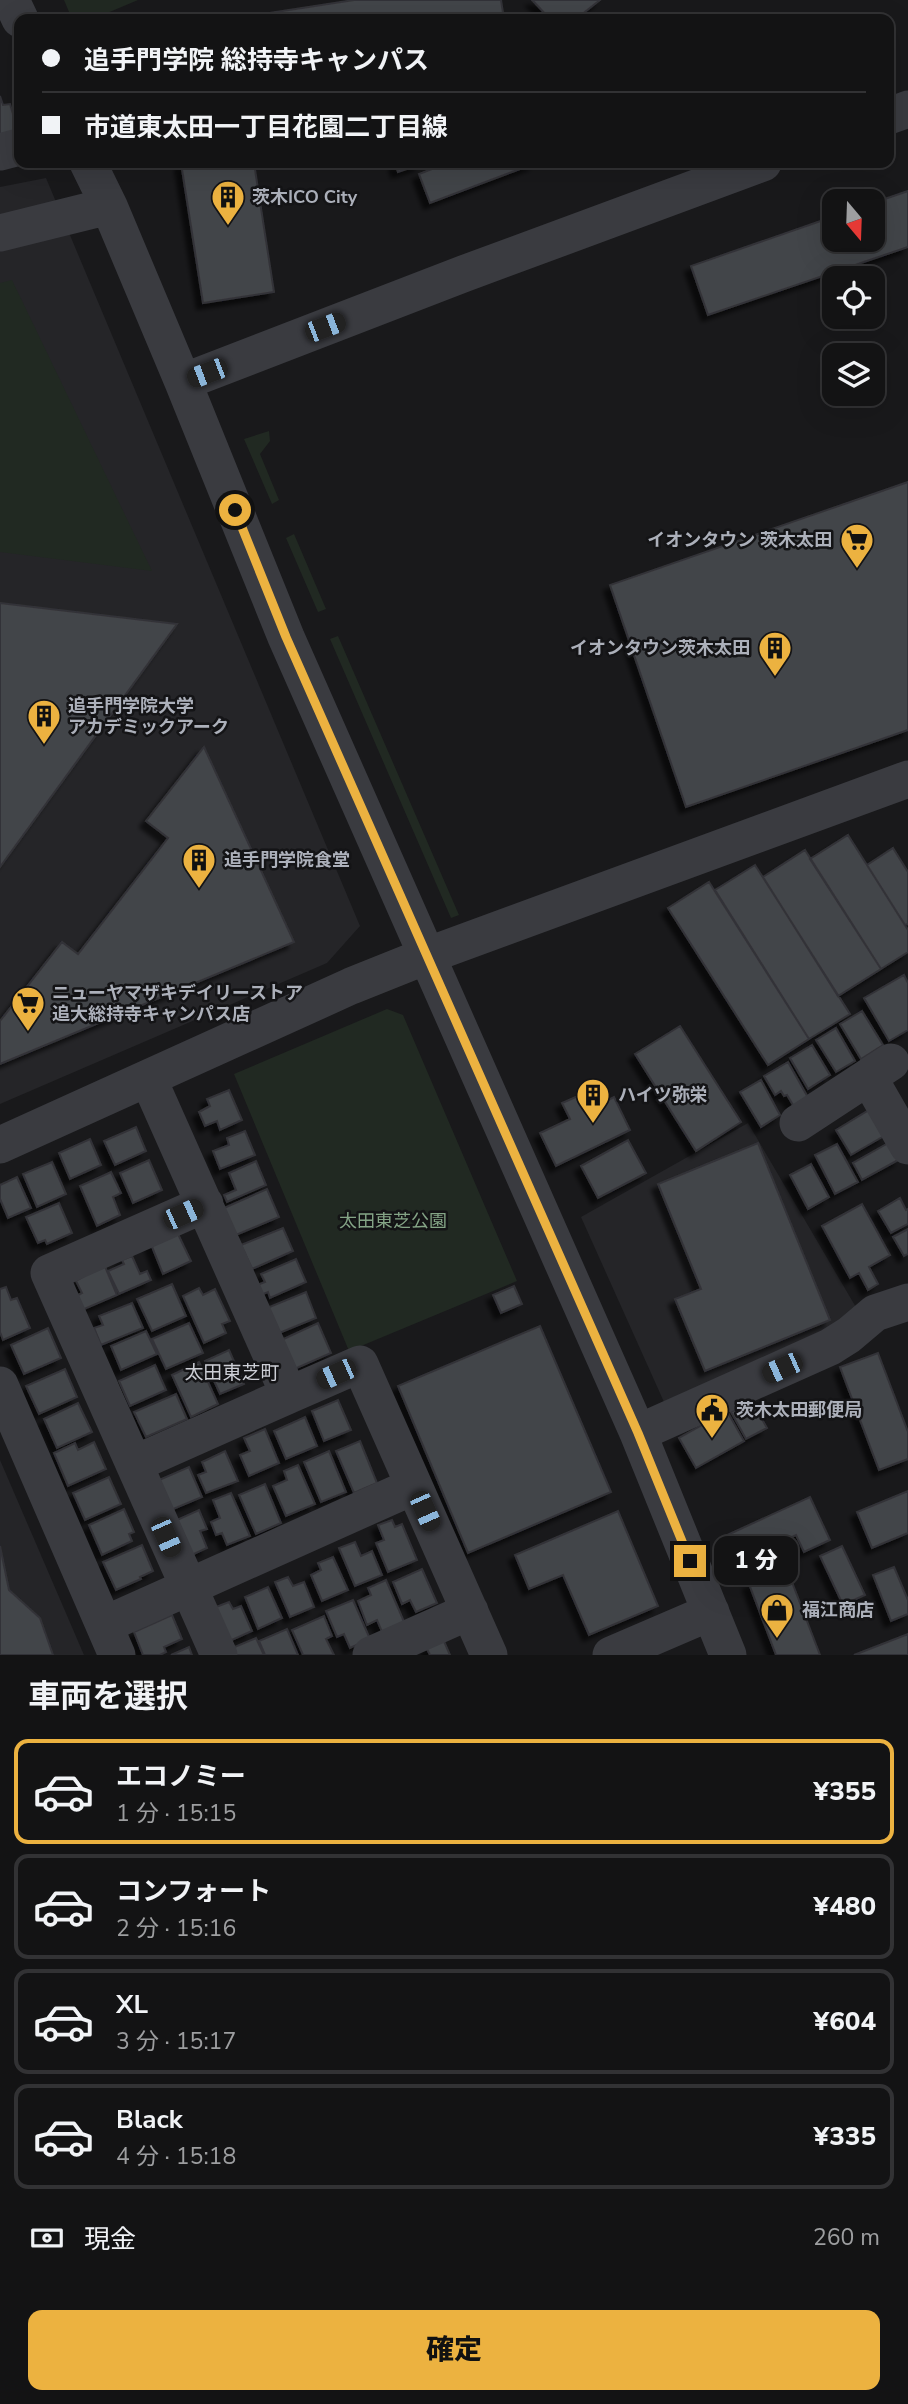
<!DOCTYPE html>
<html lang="ja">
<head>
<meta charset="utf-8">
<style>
  :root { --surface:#131314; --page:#1c1c1d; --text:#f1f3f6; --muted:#9d9ea0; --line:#323234; --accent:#ecb240 }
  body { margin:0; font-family:"Nunito Sans","Noto Sans JP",sans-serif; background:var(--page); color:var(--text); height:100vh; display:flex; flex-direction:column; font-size:26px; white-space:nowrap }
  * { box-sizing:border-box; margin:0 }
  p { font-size:23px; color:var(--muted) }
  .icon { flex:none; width:38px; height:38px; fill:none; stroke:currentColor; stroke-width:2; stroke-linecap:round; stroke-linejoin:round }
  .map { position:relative; height:1655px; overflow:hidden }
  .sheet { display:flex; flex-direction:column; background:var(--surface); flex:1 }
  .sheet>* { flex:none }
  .hud { position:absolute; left:14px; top:14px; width:880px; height:154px; border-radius:14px; box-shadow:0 7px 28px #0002,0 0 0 2px var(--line); display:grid; align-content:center; height:154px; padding:0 28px; background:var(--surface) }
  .needle { width:46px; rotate:161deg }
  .buttons { position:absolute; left:822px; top:189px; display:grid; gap:14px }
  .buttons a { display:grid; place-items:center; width:63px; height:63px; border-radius:14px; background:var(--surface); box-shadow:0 7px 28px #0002,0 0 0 2px var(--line); font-size:35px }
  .end { position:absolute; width:32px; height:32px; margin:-16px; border:9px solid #ecb240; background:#111; box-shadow:0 0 0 4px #111 }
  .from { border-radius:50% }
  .bubble { position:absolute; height:49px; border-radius:14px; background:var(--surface); box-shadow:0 7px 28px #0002,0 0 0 2px var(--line); font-size:23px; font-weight:800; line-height:49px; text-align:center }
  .car { position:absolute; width:21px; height:42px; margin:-21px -10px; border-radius:9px; box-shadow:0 0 5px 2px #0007; background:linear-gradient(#222 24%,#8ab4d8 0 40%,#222 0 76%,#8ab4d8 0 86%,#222 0) }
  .hud b { display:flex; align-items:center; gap:24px; height:66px; font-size:26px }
  .hud b+b { border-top:2px solid var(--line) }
  .hud i { width:18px; height:18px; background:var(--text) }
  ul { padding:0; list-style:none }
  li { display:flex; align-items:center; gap:21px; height:105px; margin:0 14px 10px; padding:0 14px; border:4px solid var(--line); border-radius:14px }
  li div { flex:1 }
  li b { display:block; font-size:26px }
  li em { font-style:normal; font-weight:800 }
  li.current { border-color:var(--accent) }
  li>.icon { width:63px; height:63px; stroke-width:1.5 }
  h2 { padding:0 28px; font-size:32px; line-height:84px }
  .pay { display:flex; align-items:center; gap:18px; height:77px; padding:0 28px; font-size:26px }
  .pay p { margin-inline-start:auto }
  .cta { display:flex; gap:14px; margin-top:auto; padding:14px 28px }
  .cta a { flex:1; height:80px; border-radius:14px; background:var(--accent); color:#111; font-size:28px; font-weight:800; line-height:80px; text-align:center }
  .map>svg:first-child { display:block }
  .built { fill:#252528 }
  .green { fill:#212922 }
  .building { fill:#434448; stroke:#333337; stroke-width:2; filter:url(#shadow) }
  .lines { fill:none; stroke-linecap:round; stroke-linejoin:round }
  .minor { stroke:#3a3b40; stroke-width:37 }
  .route { stroke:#ecb240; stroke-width:9 }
  .labels { text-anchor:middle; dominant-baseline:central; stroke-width:5; stroke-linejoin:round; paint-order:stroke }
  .poi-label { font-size:18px; font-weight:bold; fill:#acb0ba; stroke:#141416; text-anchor:start }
  .park-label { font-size:18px; fill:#84a486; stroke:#141416 }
  .neighbourhood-label { font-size:19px; fill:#cdcfd6; stroke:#141416 }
</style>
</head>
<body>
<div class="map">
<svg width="908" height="1655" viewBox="0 0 908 1655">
  <defs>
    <filter id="shadow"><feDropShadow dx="-6" dy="6" stdDeviation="2" flood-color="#0009"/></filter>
  </defs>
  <rect width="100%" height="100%" fill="#19191b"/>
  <path class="built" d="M46,178l314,748 -33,37 -327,141v-917z
    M748,1123l109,186 -14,17 -179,76 -83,-185z
    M0,1460l84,195h-84z"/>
  <path class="green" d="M64,0h74l-45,19h-21z
    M12,280l140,291 -152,-19v-269z
    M269,431l1,10 -10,13 19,46 -7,4 -28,-65z
    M294,534l32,75 -8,3 -32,-74z
    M338,636l121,279 -8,3 -121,-279z
    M387,1009l16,6 114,266 -168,70 -115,-277z"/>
  <path class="building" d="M354,0h147l3,19h-273z
    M532,0h68l-24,19h-26z
    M0,96l3,9 7,-1 8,27 -18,6z
    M181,163h73l20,129 -71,11z
    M395,163h26v1l-23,8z
    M447,163h89l-106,40 -11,-29z
    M908,191v56l-200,68 -17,-49 144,-50v24h38v-37z
    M908,482v248l-222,77 -76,-222z
    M0,603l177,21 -177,243z
    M204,747l90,195 -294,122v-43l62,-79 16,12 90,-116 -22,-17z
    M848,835l60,95v22l-27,17 -71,-110z
    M893,848l15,24v52l-3,1 -38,-60z
    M805,850l76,119 -43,27 -75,-119z
    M755,865l95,149 -41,25 -94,-149z
    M709,882l100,157 -41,26 -100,-157z
    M904,975l4,8v47l-19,11 -25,-43z
    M862,1011l21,34 -22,14 -21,-35z
    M680,1026l61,96 -45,29 -61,-97z
    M836,1028l19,33 -19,11 -20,-32z
    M812,1045l18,30 -22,14 -18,-31z
    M788,1062l22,39 -14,9 -9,-15 -3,1 -3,-5 -6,4 -11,-19z
    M761,1080l19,35 -19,12 -21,-35z
    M229,1090l13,30 -22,10 -3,-9 -12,5 -6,-14 11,-6 -3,-7z
    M587,1092l7,15 20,-10 16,33 -74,36 -16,-33 30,-14 -8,-16z
    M869,1110l15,26 -33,19 -15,-25z
    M136,1127l10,24 -31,14 -11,-24z
    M245,1131l10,24 -35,14 -7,-18 16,-6 -2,-7z
    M90,1139l11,26 -31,14 -11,-26z
    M628,1140l18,33 -48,25 -17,-32z
    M890,1142l10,17 -38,21 -9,-17z
    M758,1143l72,177 -125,51 -30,-72 26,-10 -43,-105z
    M837,1144l21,38 -23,12 -20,-39z
    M149,1160l13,30 -29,13 -13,-30z
    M256,1161l10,24 -39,17 -3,-7 12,-5 -7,-17z
    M52,1162l14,32 -29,13 -14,-33z
    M811,1164l18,33 -21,12 -18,-34z
    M111,1172l10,21 -8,4 7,18 -23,11 -17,-40z
    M17,1177l14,31 -23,10 -8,-19v-14z
    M267,1189l12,28 -43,18 -12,-27z
    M900,1198l6,12 2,-1v15l-17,9 -13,-22z
    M59,1203l13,30 -25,11 -2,-4 -7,3 -12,-26z
    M862,1204l28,51 -21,12 9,17 -10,6 -9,-17 -9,5 -28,-52z
    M283,1228l10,23 -41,18 -11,-24z
    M908,1229v25l-4,2 -11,-19z
    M178,1234l13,27 -28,13 -13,-32z
    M132,1256l8,18 7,-3 4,9 -32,14 -11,-23 16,-7 -2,-4z
    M296,1259l10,23 -36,16 -2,-6 -7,3 -4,-10 8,-3 -4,-8z
    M104,1264l13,31 -35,15 -6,-14 6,-3 -6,-12z
    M172,1284l14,32 -34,15 -15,-32z
    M514,1286l8,18 -21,9 -8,-18z
    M6,1287l5,13 6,-2 13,30 -27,12 -3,-8v-43z
    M199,1288l4,7 12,-6 15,32 -8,3 4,9 -22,10 -21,-47z
    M306,1292l10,26 -39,16 -10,-26z
    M132,1303l11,25 -42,17 -7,-17 9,-3 -4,-9z
    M189,1323l14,30 -37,16 -14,-30z
    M318,1323l13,30 -41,18 -13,-29z
    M540,1326l71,166 -143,61 -70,-167z
    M48,1328l13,30 -37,16 -13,-29z
    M146,1331l11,23 -36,16 -10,-24z
    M229,1350l15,34 -24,10 -15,-33z
    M878,1353l30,79v27l-29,11 -39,-103z
    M199,1362l19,42 -27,13 -19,-42z
    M155,1365l11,25 -36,16 -11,-25z
    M65,1369l12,28 -38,17 -13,-28z
    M176,1394l11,25 -41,18 -12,-25z
    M338,1400l13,30 -27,11 -12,-30z
    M752,1401l15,27 -21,11 -15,-27z
    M78,1403l14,29 -35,16 -13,-29z
    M727,1411l17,30 -48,27 -17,-30z
    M305,1417l12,29 -31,13 -12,-28z
    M265,1429l14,34 -30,13 -9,-21 10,-4 -6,-13z
    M360,1441l17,42 -23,10 -18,-42z
    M94,1442l12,27 -38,17 -14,-33 21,-10 3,7z
    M225,1451l13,30 -32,12 -8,-18 8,-3 -4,-10z
    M329,1451l17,41 -25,10 -17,-40z
    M298,1465l17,39 -29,12 -13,-30 14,-6 -3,-9z
    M189,1467l13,30 -31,13 -12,-30z
    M109,1477l12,27 -36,16 -12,-27z
    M265,1484l16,39 -25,11 -17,-39z
    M908,1491v42l-36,15 -15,-36z
    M231,1493l19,43 -23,9 -5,-12 -6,2 -5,-13 9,-4 -7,-18z
    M810,1497l20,43 -26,12 -8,-17 -59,27 -12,-26z
    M124,1509l10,23 -5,2 3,7 -30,14 -13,-30z
    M199,1510l8,19 -7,2 7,17 -24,11 -15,-35z
    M618,1511l40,95 -69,29 -26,-60 -34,14 -14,-34z
    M392,1520l3,7 7,-3 15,36 -29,12 -12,-29 8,-3 -6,-15z
    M355,1542l6,14 11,-5 10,24 -27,11 -16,-38z
    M142,1545l11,26 -13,6 1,2 -25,11 -13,-28z
    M0,1546l9,44 31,28 13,37h-53z
    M842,1546l23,49 -22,10 -23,-49z
    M333,1557l15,33 -26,11 -11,-26 10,-5 -3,-7z
    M894,1567l14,33v14l-17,7 -18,-46z
    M422,1569l15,34 -21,9 -6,-12 -8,4 -9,-22z
    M787,1569l33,86h-44l-27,-71z
    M288,1577l5,9 11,-4 10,25 -24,10 -15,-35z
    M386,1580l19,44 -22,10 -6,-14 -10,5 -9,-24 13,-6 -3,-7z
    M268,1587l14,31 -24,11 -13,-32z
    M353,1600l17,39 -20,9 -6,-14 -7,3 -11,-26z
    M229,1602l4,7 8,-3 11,25 -29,13 -15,-34z
    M172,1615l10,24 -18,8 2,5 -6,3h-17l-9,-23z
    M324,1616l8,20 -6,3 8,16h-31l-11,-25z
    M287,1629l11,26h-33l-6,-14z
    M908,1634v21h-54z
    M256,1638l8,17h-37l-2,-4z
    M443,1639l7,16h-20l-4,-8z
    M189,1647l3,8h-21z"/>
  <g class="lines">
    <path class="minor" d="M11,0l9,19
      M889,116l19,-7
      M0,152l19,-5
      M88,163l21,43 74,176 103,255 352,796 90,222
      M0,233l109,-27
      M183,382l280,-108 300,-111
      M148,1078l141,317 71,-31 129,291
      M869,1078l39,68
      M798,1123l93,-61
      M0,1145l351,-159 75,-30 482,-177
      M205,1204l-156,69 170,382
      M0,1385l117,270
      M638,1433l192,-86 19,-12 26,-22 33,-11
      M134,1464l155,-69
      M104,1625l310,-139
      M371,1655l99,-44
      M611,1655l100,-43"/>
  </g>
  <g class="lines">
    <path class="route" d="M235,510l51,127 352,796 52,128"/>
  </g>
  <defs>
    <symbol id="building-pin" viewBox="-11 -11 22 30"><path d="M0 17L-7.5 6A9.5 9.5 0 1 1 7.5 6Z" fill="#ecb240" stroke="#141416"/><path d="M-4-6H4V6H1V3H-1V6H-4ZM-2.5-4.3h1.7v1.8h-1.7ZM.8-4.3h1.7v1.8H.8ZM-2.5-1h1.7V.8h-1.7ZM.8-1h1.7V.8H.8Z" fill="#111"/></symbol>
    <symbol id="supermarket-pin" viewBox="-11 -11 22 30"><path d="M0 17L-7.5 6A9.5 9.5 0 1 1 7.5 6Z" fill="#ecb240" stroke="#141416"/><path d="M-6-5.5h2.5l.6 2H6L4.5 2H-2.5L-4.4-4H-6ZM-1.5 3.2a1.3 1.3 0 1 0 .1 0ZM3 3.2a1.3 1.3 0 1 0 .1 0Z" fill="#111"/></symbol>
    <symbol id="civic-pin" viewBox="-11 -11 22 30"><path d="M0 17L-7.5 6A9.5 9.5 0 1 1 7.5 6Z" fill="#ecb240" stroke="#141416"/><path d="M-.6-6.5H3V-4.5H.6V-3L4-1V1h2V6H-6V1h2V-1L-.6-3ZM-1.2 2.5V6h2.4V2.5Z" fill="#111"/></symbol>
    <symbol id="shop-pin" viewBox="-11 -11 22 30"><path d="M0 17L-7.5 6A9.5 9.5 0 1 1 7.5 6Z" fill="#ecb240" stroke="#141416"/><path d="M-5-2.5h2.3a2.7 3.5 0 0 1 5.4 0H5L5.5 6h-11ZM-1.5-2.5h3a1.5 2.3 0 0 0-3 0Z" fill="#111"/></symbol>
  </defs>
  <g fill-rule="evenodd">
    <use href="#building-pin" x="209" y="178" width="38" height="52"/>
    <use href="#supermarket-pin" x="838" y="521" width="38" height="52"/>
    <use href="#building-pin" x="756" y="629" width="38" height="52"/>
    <use href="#building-pin" x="25" y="697" width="38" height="52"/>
    <use href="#building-pin" x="180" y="841" width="38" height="52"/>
    <use href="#supermarket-pin" x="9" y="984" width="38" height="52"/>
    <use href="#building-pin" x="574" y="1076" width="38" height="52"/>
    <use href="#civic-pin" x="693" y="1391" width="38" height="52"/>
    <use href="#shop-pin" x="758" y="1591" width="38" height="52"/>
  </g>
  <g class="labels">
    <g class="poi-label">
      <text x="252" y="197">茨木ICO City</text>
      <text x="832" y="540" text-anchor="end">イオンタウン 茨木太田</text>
      <text x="750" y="648" text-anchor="end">イオンタウン茨木太田</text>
      <text x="68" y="706">追手門学院大学<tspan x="68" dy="21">アカデミックアーク</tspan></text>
      <text x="224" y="860">追手門学院食堂</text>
      <text x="52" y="993">ニューヤマザキデイリーストア<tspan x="52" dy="21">追大総持寺キャンパス店</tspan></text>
      <text x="618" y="1095">ハイツ弥栄</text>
      <text x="736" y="1410">茨木太田郵便局</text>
      <text x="802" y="1610">福江商店</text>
    </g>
    <g class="park-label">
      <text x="393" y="1221">太田東芝公園</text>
    </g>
    <g class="neighbourhood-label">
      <text x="232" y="1373">太田東芝町</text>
    </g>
  </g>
</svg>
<div class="buttons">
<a><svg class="needle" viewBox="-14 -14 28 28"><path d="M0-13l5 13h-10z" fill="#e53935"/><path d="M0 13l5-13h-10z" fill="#9d9ea0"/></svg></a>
<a><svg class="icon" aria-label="locate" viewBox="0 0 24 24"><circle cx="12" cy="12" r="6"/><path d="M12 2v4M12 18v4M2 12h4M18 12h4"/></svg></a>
<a><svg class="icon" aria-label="layers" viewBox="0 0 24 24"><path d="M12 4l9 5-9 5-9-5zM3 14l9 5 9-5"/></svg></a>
</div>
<i class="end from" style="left:235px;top:510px"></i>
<i class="end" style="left:690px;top:1561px"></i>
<div class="bubble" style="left:714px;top:1536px;width:84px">1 分</div>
<i class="car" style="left:325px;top:327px;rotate:69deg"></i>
<i class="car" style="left:207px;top:373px;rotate:249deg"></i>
<i class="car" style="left:183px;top:1214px;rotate:66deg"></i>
<i class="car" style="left:782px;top:1368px;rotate:246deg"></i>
<i class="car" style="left:336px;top:1374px;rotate:246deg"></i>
<i class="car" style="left:425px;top:1511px;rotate:156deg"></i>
<i class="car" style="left:166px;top:1537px;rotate:156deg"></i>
<div class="hud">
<b><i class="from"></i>追手門学院 総持寺キャンパス</b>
<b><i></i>市道東太田一丁目花園二丁目線</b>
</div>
</div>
<section class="sheet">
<h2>車両を選択</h2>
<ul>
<li class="current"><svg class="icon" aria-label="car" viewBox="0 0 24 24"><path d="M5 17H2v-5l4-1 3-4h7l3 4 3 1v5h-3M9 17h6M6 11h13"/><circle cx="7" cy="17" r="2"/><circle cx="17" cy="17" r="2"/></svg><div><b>エコノミー</b><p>1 分 · 15:15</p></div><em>¥355</em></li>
<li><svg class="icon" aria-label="car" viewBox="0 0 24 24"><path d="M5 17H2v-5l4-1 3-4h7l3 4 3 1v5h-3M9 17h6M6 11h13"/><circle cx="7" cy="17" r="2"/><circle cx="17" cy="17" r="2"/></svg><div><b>コンフォート</b><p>2 分 · 15:16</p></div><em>¥480</em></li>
<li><svg class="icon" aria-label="car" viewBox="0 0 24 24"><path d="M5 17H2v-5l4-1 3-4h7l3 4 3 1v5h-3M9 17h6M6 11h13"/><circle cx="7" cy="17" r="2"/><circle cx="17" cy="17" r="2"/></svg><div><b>XL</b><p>3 分 · 15:17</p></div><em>¥604</em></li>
<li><svg class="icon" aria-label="car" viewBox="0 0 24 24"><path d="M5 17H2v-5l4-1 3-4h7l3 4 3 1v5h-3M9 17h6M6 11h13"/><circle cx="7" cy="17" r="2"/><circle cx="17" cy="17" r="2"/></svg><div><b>Black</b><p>4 分 · 15:18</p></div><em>¥335</em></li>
</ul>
<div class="pay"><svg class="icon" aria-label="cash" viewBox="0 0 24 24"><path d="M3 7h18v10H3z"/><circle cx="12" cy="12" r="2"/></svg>現金<p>260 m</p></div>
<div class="cta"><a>確定</a></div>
</section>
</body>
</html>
